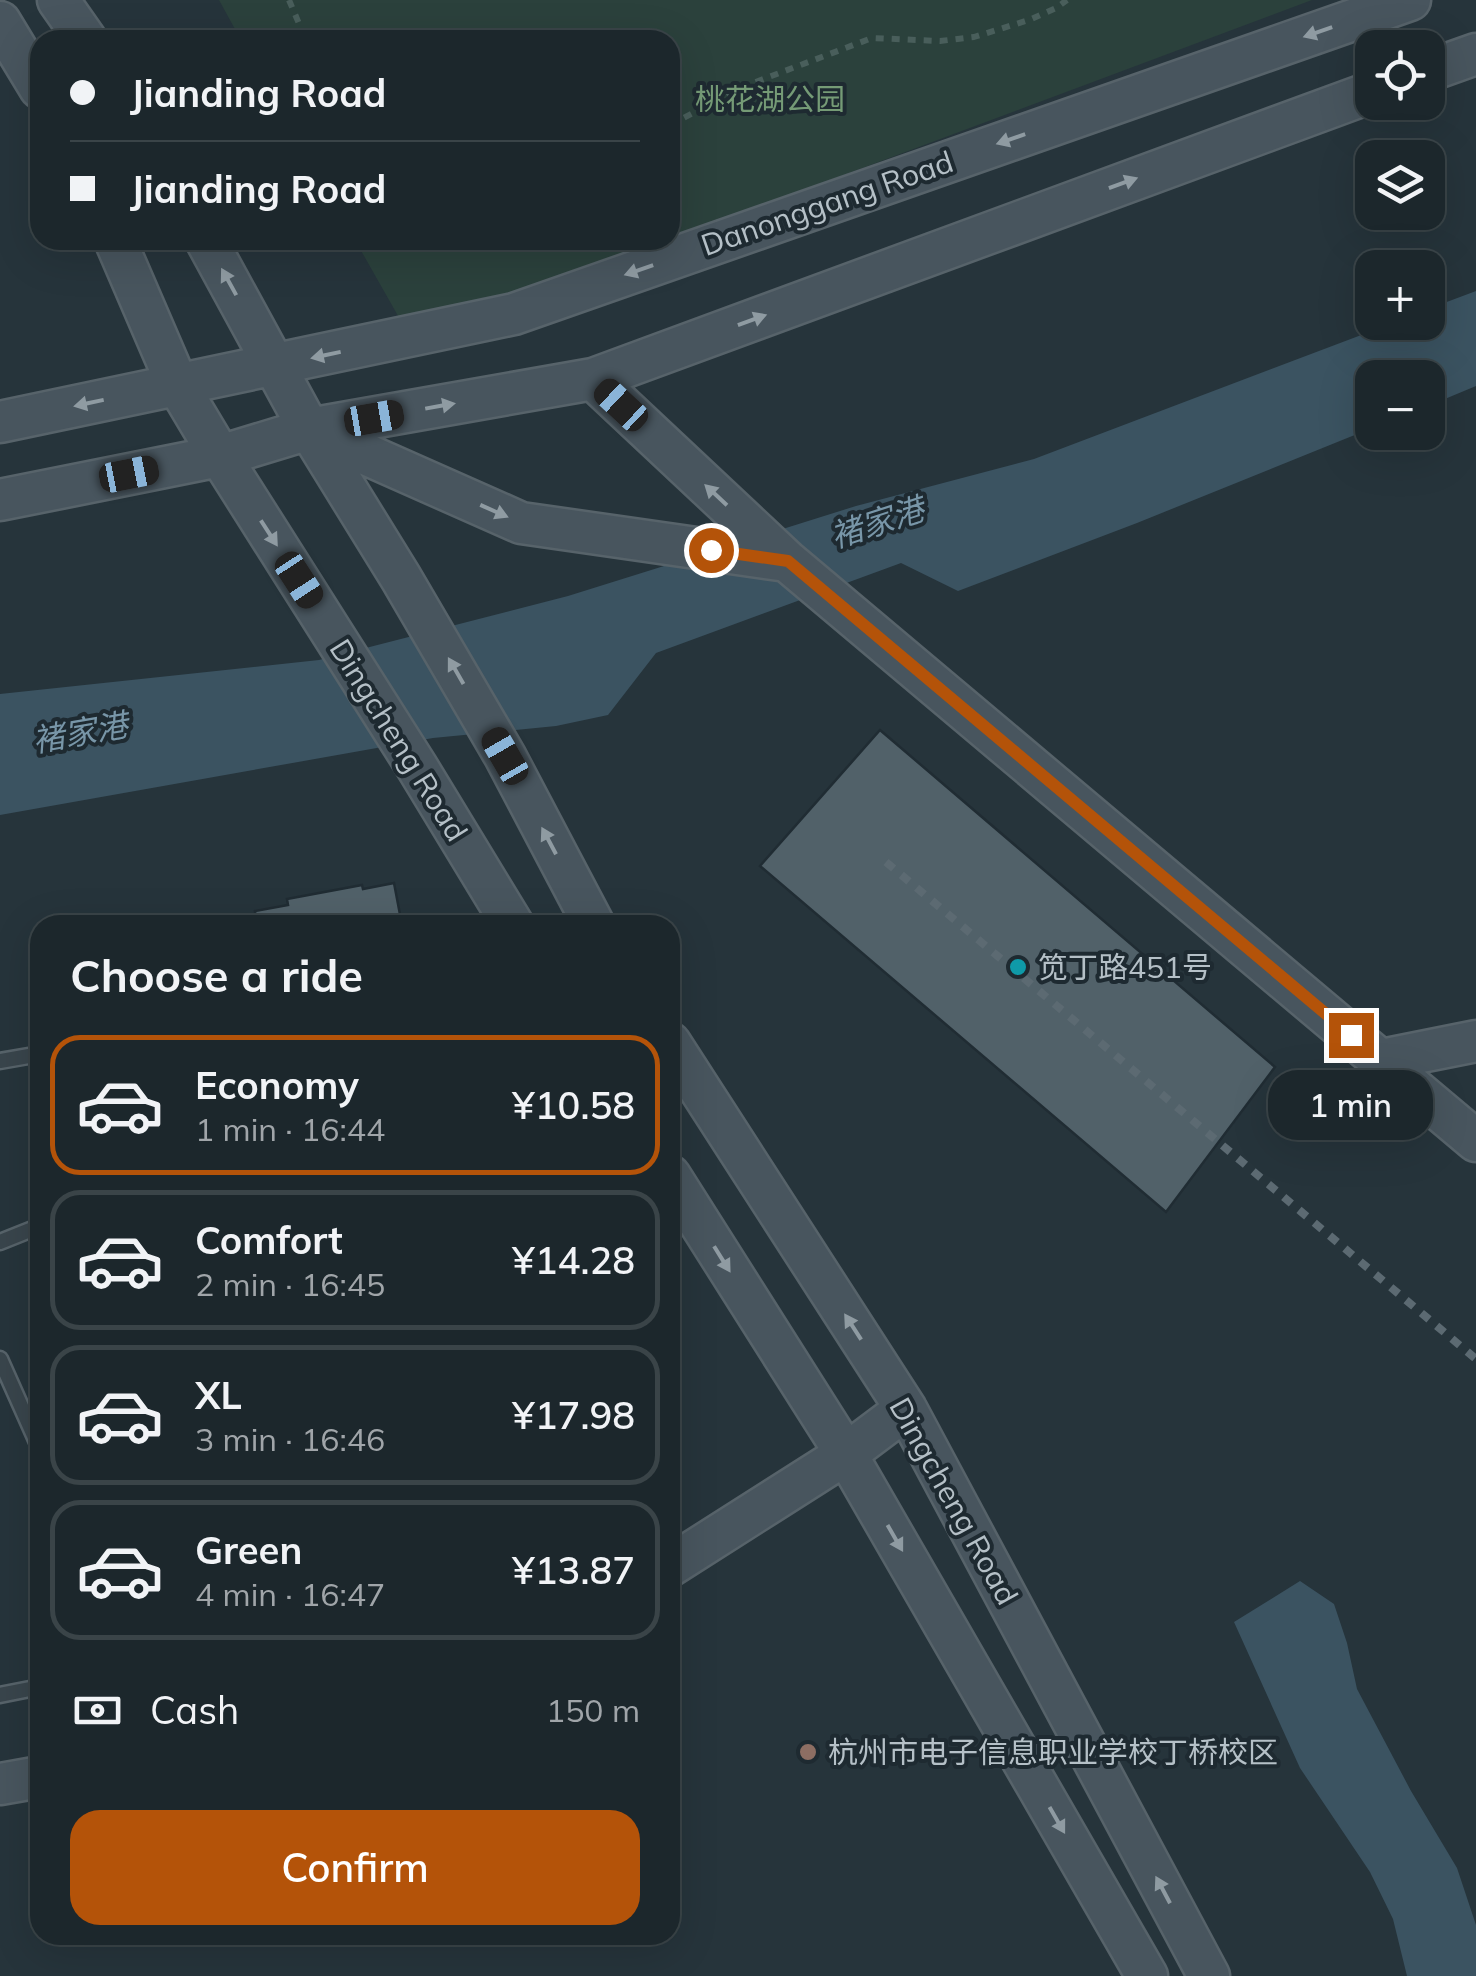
<!DOCTYPE html>
<html lang="en">
<head>
<meta charset="utf-8">
<style>
  :root { --surface:#1c272c; --page:#293338; --text:#f1f3f6; --muted:#a0a5a9; --line:#3a4448; --accent:#b45309 }
  body { margin:0; font-family:Mulish,"Noto Sans SC",sans-serif; background:var(--page); color:var(--text); height:100vh; display:flex; flex-direction:column; font-size:38px; white-space:nowrap }
  * { box-sizing:border-box; margin:0 }
  p { font-size:32px; color:var(--muted) }
  .icon { flex:none; width:55px; height:55px; fill:none; stroke:currentColor; stroke-width:2; stroke-linecap:round; stroke-linejoin:round }
  .map { position:relative; flex:1; overflow:hidden }
  .side { position:absolute; left:30px; top:915px; width:650px; height:1030px; display:flex; flex-direction:column; background:var(--surface); border-radius:30px; box-shadow:0 10px 40px #0002,0 0 0 2px var(--line) }
  .side>* { flex:none }
  .guide { position:absolute; left:30px; top:30px; width:650px; height:220px; border-radius:30px; box-shadow:0 10px 40px #0002,0 0 0 2px var(--line); display:grid; align-content:center; height:220px; padding:0 40px; background:var(--surface) }
  .controls { position:absolute; left:1355px; top:30px; display:grid; gap:20px }
  .controls a { display:grid; place-items:center; width:90px; height:90px; border-radius:20px; background:var(--surface); box-shadow:0 10px 40px #0002,0 0 0 2px var(--line); font-size:50px }
  .end { position:absolute; width:45px; height:45px; margin:-22px; border:12px solid #b45309; background:#fff; box-shadow:0 0 0 5px #fff }
  .from { border-radius:50% }
  .bubble { position:absolute; height:70px; border-radius:30px; background:var(--surface); box-shadow:0 10px 40px #0002,0 0 0 2px var(--line); font-size:32px; font-weight:600; line-height:70px; text-align:center }
  .car { position:absolute; width:30px; height:60px; margin:-30px -15px; border-radius:12px; box-shadow:0 0 8px 2px #0007; background:linear-gradient(#222 24%,#8ab4d8 0 40%,#222 0 76%,#8ab4d8 0 86%,#222 0) }
  .guide b { display:flex; align-items:center; gap:35px; height:95px; font-size:38px }
  .guide b+b { border-top:2px solid var(--line) }
  .guide i { width:25px; height:25px; background:var(--text) }
  ul { padding:0; list-style:none }
  li { display:flex; align-items:center; gap:30px; height:140px; margin:0 20px 15px; padding:0 20px; border:5px solid var(--line); border-radius:30px }
  li div { flex:1 }
  li b { display:block; font-size:38px }
  li em { font-style:normal; font-weight:600 }
  li.on { border-color:var(--accent) }
  li>.icon { width:90px; height:90px; stroke-width:1.5 }
  h2 { padding:0 40px; font-size:45px; line-height:120px }
  .pay { display:flex; align-items:center; gap:25px; height:110px; padding:0 40px; font-size:38px }
  .pay p { margin-inline-start:auto }
  .action { display:flex; gap:20px; margin-top:auto; padding:20px 40px }
  .action a { flex:1; height:115px; border-radius:30px; background:var(--accent); color:#fff; font-size:40px; font-weight:600; line-height:115px; text-align:center }
  .map>svg:first-child { display:block }
  .green { fill:#2b413c }
  .water { fill:#3b5361 }
  .building { fill:#516169; stroke:#202c33; stroke-width:2.5 }
  .lines { fill:none; stroke-linecap:round; stroke-linejoin:round }
  .lane-casing { stroke:#57636a; stroke-width:19 }
  .secondary-casing { stroke:#57636a; stroke-width:45 }
  .path { stroke:#495e5b; stroke-width:6; stroke-dasharray:8 8; stroke-linecap:butt }
  .lane { stroke:#39454c; stroke-width:14 }
  .secondary { stroke:#48555e; stroke-width:40 }
  .rail { stroke:#5c6a72; stroke-width:8; stroke-dasharray:10 10; stroke-linecap:butt }
  .oneway { fill:#8f9ba2 }
  .route { stroke:#b45309; stroke-width:12 }
  .culture-dot { fill:#0f9aa8; stroke:#1e2a31; stroke-width:4 }
  .education-dot { fill:#8d6e63; stroke:#1e2a31; stroke-width:4 }
  .labels { text-anchor:middle; dominant-baseline:central; stroke-width:8; stroke-linejoin:round; paint-order:stroke }
  .park-label { font-size:30px; fill:#759b76; stroke:#1e2a31 }
  .street-label { font-size:30px; fill:#b5c0c7; stroke:#1e2a31 }
  .poi-label { font-size:30px; fill:#b5c0c7; stroke:#1e2a31; text-anchor:start }
  .water-label { font-size:32px; font-style:italic; fill:#7896a8; stroke:#1e2a31 }
</style>
</head>
<body>
<div class="map">
<svg width="1476" height="1976" viewBox="0 0 1476 1976">
  <rect width="100%" height="100%" fill="#26343b"/>
  <path class="green" d="M219,0h1093l-642,240v-200h-429z
    M355,240h314l-259,97z"/>
  <path class="water" d="M1476,291v95l-48,20v-28h-56v50l-235,95 -179,68 -57,-28 -245,90 -48,62 -52,11 -123,12 -433,77v-121l319,-34 249,-64 288,-90 178,-47 359,-136 35,-1v-13z
    M1300,1581l34,23 13,39 10,46 54,102 46,77 19,57v51h-69l-14,-57 -23,-47 -70,-104 -66,-146z"/>
  <path class="building" d="M880,730l395,337 -109,145 -406,-346z
    M394,883l8,42h-145l-2,-14 33,-6 -1,-6 75,-14 1,4z"/>
  <g class="lines">
    <defs>
      <path id="lane" d="M0,1061l40,-7
        M0,1242l40,-16
        M0,1359l40,90
        M0,1695l40,-8"/>
      <path id="secondary" d="M58,0l28,40
        M0,22l40,66
        M1428,71l48,-17
        M115,240l62,144 43,72 197,311 96,158
        M206,240l103,189 92,149 104,178 89,169
        M593,379l194,182 689,580
        M0,422l514,-108 896,-314
        M309,429l212,94 266,38
        M0,500l220,-44 89,-27 284,-50 779,-287
        M670,1043l236,366 303,567
        M1381,1060l95,-19
        M670,1176l176,278 301,522
        M670,1566l176,-112 60,-45
        M0,1784l40,-7"/>
    </defs>
    <use href="#lane" class="lane-casing"/>
    <use href="#secondary" class="secondary-casing"/>
    <path class="path" d="M289,0l17,40
      M670,125l75,-39 127,-48 68,3 34,-4 55,-17 27,-12 11,-8"/>
    <use href="#lane" class="lane"/>
    <use href="#secondary" class="secondary"/>
    <path class="rail" d="M886,862l590,497"/>
  </g>
  <defs><path id="oneway-solid" d="M-6-.8H1V-3.2L6.5 0L1 3.2V.8H-6Z" transform="scale(2.5)"/></defs>
  <g class="oneway">
    <use href="#oneway-solid" transform="translate(1318 32) rotate(161)"/>
    <use href="#oneway-solid" transform="translate(1011 139) rotate(161)"/>
    <use href="#oneway-solid" transform="translate(1123 183) rotate(-20)"/>
    <use href="#oneway-solid" transform="translate(639 270) rotate(161)"/>
    <use href="#oneway-solid" transform="translate(229 282) rotate(-119)"/>
    <use href="#oneway-solid" transform="translate(752 320) rotate(-20)"/>
    <use href="#oneway-solid" transform="translate(326 355) rotate(168)"/>
    <use href="#oneway-solid" transform="translate(89 403) rotate(168)"/>
    <use href="#oneway-solid" transform="translate(440 406) rotate(-10)"/>
    <use href="#oneway-solid" transform="translate(716 495) rotate(-137)"/>
    <use href="#oneway-solid" transform="translate(494 511) rotate(24)"/>
    <use href="#oneway-solid" transform="translate(269 533) rotate(57)"/>
    <use href="#oneway-solid" transform="translate(456 671) rotate(-120)"/>
    <use href="#oneway-solid" transform="translate(549 841) rotate(-118)"/>
    <use href="#oneway-solid" transform="translate(722 1259) rotate(58)"/>
    <use href="#oneway-solid" transform="translate(853 1327) rotate(-123)"/>
    <use href="#oneway-solid" transform="translate(895 1538) rotate(60)"/>
    <use href="#oneway-solid" transform="translate(1057 1820) rotate(60)"/>
    <use href="#oneway-solid" transform="translate(1163 1890) rotate(-118)"/>
  </g>
  <g class="lines">
    <path class="route" d="M711,550l77,11 563,474"/>
  </g>
  <circle class="culture-dot" cx="1018" cy="967" r="10"/>
  <circle class="education-dot" cx="808" cy="1752" r="10"/>
  <g class="labels">
    <g class="park-label">
      <text x="770" y="99">桃花湖公园</text>
    </g>
    <g class="street-label">
      <text transform="translate(827 203) rotate(-19)">Danonggang Road</text>
      <text transform="translate(399 740) rotate(58)">Dingcheng Road</text>
      <text transform="translate(954 1501) rotate(61)">Dingcheng Road</text>
    </g>
    <g class="poi-label">
      <text x="1038" y="967">笕丁路451号</text>
      <text x="828" y="1752">杭州市电子信息职业学校丁桥校区</text>
    </g>
    <g class="water-label">
      <text transform="translate(877 522) rotate(-18)">褚家港</text>
      <text transform="translate(80 732) rotate(-10)">褚家港</text>
    </g>
  </g>
</svg>
<div class="controls">
<a><svg class="icon" aria-label="locate" viewBox="0 0 24 24"><circle cx="12" cy="12" r="6"/><path d="M12 2v4M12 18v4M2 12h4M18 12h4"/></svg></a>
<a><svg class="icon" aria-label="layers" viewBox="0 0 24 24"><path d="M12 4l9 5-9 5-9-5zM3 14l9 5 9-5"/></svg></a>
<a>+</a>
<a>−</a>
</div>
<i class="end from" style="left:711px;top:550px"></i>
<i class="end" style="left:1351px;top:1035px"></i>
<div class="bubble" style="left:1268px;top:1070px;width:165px">1 min</div>
<i class="car" style="left:621px;top:405px;rotate:313deg"></i>
<i class="car" style="left:374px;top:418px;rotate:80deg"></i>
<i class="car" style="left:129px;top:474px;rotate:79deg"></i>
<i class="car" style="left:299px;top:580px;rotate:147deg"></i>
<i class="car" style="left:505px;top:756px;rotate:330deg"></i>
<div class="guide">
<b><i class="from"></i>Jianding Road</b>
<b><i></i>Jianding Road</b>
</div>
<section class="side">
<h2>Choose a ride</h2>
<ul>
<li class="on"><svg class="icon" aria-label="car" viewBox="0 0 24 24"><path d="M5 17H2v-5l4-1 3-4h7l3 4 3 1v5h-3M9 17h6M6 11h13"/><circle cx="7" cy="17" r="2"/><circle cx="17" cy="17" r="2"/></svg><div><b>Economy</b><p>1 min · 16:44</p></div><em>¥10.58</em></li>
<li><svg class="icon" aria-label="car" viewBox="0 0 24 24"><path d="M5 17H2v-5l4-1 3-4h7l3 4 3 1v5h-3M9 17h6M6 11h13"/><circle cx="7" cy="17" r="2"/><circle cx="17" cy="17" r="2"/></svg><div><b>Comfort</b><p>2 min · 16:45</p></div><em>¥14.28</em></li>
<li><svg class="icon" aria-label="car" viewBox="0 0 24 24"><path d="M5 17H2v-5l4-1 3-4h7l3 4 3 1v5h-3M9 17h6M6 11h13"/><circle cx="7" cy="17" r="2"/><circle cx="17" cy="17" r="2"/></svg><div><b>XL</b><p>3 min · 16:46</p></div><em>¥17.98</em></li>
<li><svg class="icon" aria-label="car" viewBox="0 0 24 24"><path d="M5 17H2v-5l4-1 3-4h7l3 4 3 1v5h-3M9 17h6M6 11h13"/><circle cx="7" cy="17" r="2"/><circle cx="17" cy="17" r="2"/></svg><div><b>Green</b><p>4 min · 16:47</p></div><em>¥13.87</em></li>
</ul>
<div class="pay"><svg class="icon" aria-label="cash" viewBox="0 0 24 24"><path d="M3 7h18v10H3z"/><circle cx="12" cy="12" r="2"/></svg>Cash<p>150 m</p></div>
<div class="action"><a>Confirm</a></div>
</section>
</div>
</body>
</html>
